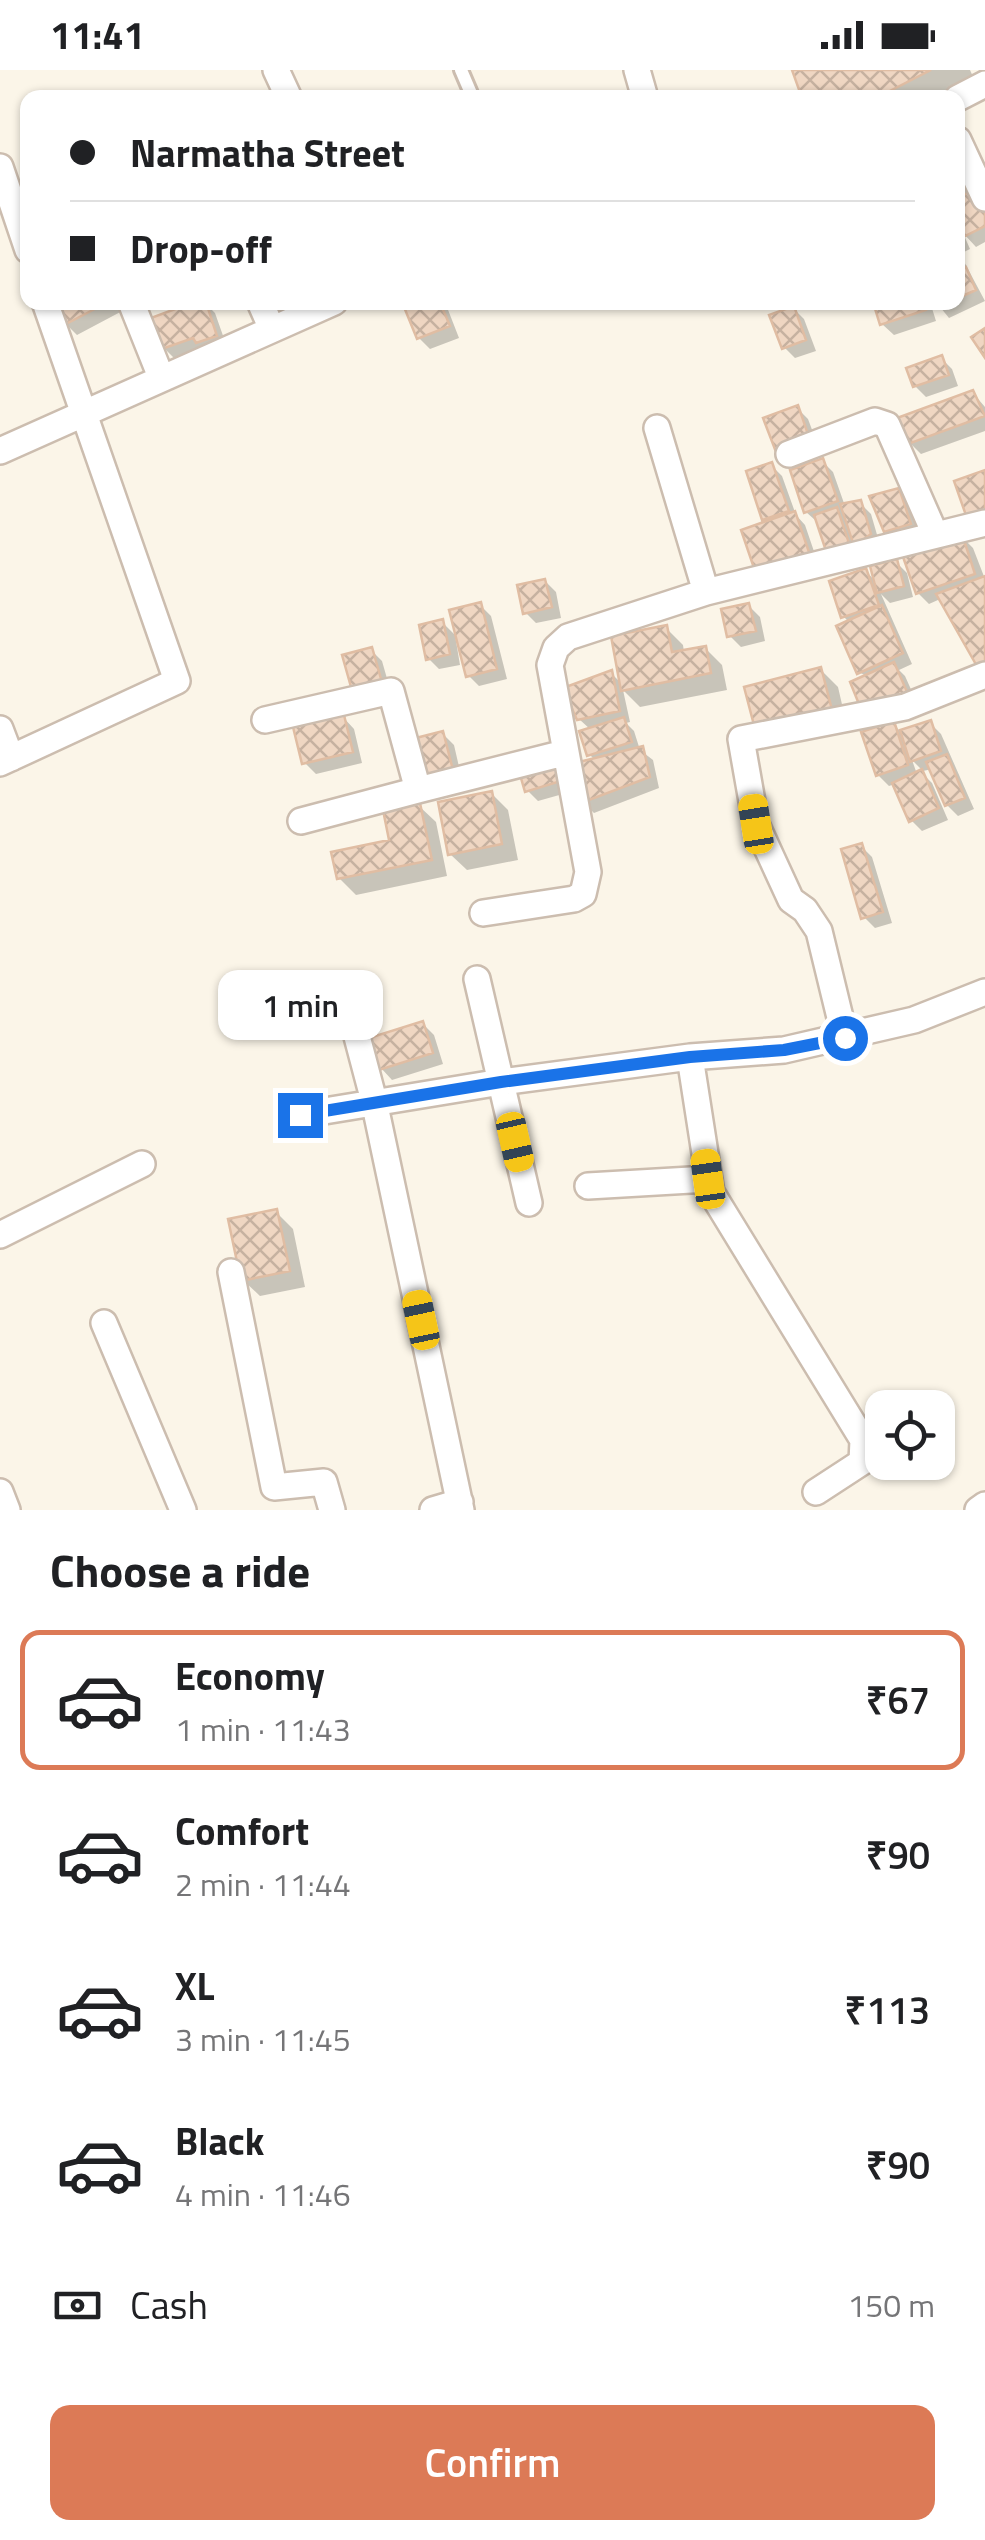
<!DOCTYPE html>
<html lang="en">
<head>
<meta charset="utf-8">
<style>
  :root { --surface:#fff; --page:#f6f6f6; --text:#202124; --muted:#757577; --line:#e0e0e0; --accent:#dc7a56 }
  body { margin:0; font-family:"Titillium Web",sans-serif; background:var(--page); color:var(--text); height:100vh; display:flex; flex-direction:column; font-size:38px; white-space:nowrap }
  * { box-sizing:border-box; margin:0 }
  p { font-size:32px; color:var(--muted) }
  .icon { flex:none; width:55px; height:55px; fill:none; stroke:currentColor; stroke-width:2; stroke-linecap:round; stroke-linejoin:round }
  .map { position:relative; height:1440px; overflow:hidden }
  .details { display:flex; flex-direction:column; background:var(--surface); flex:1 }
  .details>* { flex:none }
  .guide { position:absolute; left:20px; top:20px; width:945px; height:220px; border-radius:20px; box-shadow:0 2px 8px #0004; display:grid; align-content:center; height:220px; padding:0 50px; background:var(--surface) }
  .tools { position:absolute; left:865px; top:1320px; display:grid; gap:20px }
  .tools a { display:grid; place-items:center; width:90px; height:90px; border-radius:20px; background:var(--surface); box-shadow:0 2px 8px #0004; font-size:50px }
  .end { position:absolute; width:45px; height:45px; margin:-22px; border:12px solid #1a73e8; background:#fff; box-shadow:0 0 0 5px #fff }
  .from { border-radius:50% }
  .bubble { position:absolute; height:70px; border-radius:20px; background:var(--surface); box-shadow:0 2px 8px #0004; font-size:32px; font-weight:600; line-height:70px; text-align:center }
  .car { position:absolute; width:30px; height:60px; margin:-30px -15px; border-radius:12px; box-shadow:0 0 8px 2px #0007; background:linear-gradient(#f5c518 24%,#345 0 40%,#f5c518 0 76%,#345 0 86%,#f5c518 0) }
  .guide b { display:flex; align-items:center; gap:35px; height:95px; font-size:38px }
  .guide b+b { border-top:2px solid var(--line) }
  .guide i { width:25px; height:25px; background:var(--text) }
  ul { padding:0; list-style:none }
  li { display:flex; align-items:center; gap:30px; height:140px; margin:0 20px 15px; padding:0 30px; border:5px solid transparent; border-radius:20px }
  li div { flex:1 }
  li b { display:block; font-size:38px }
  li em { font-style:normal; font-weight:600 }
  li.current { border-color:var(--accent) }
  li>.icon { width:90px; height:90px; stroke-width:1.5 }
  h2 { padding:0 50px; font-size:45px; line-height:120px }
  .pay { display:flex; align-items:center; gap:25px; height:110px; padding:0 50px; font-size:38px }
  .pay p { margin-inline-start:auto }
  .action { display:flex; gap:20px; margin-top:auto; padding:20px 50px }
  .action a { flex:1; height:115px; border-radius:20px; background:var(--accent); color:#fff; font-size:40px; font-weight:600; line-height:115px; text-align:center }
  .status { display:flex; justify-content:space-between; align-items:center; height:70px; padding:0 50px; background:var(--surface); direction:ltr }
  .status svg { height:28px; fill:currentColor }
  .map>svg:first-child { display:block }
  .shadow { fill:#0003 }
  .building { fill:url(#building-cross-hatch); stroke:#e0bda3; stroke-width:2.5 }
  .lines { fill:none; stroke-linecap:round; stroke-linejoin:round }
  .lane-casing { stroke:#ccbdaf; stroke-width:18 }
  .street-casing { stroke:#ccbdaf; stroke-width:30 }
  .lane { stroke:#fff; stroke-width:12 }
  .street { stroke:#fff; stroke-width:25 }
  .route { stroke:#1a73e8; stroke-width:12 }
</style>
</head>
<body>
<div class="status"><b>11:41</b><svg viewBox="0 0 49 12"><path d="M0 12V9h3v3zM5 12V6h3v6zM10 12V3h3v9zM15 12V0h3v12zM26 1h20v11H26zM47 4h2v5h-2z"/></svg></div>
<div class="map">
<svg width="985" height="1440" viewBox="0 0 985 1440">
  <defs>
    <pattern id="building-cross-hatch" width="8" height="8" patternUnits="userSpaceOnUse" patternTransform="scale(2.5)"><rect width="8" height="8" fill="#efd6c2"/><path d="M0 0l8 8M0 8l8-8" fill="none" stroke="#c6b1a0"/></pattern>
  </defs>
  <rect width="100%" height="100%" fill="#fbf5e8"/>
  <path class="shadow" d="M795,0h175l5,11 -33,17h-137z
    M958,78l27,55v39l-9,5 -13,-14 7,16 -10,5 25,47 -36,17 -13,-16h22z
    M56,232h65l5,7 -49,26 -11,-11z
    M204,232l11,11 12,34 -23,1 -29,11 -11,-11z
    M405,232h40l14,36 -29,11 -11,-11z
    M875,232h55l6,19 -42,14 -12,-11z
    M793,238l11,11 12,32 -21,7 -11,-11z
    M941,288l11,11 6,17 -32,11 -11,-11z
    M973,323l12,14v24l-64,23 -11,-11z
    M797,338l11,11 12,32 -31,11z
    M822,391l11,11 12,34 15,-3 11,11 9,31 -20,15 -54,-48z
    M771,395l11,11 14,39 9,10 14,41 -54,-48z
    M898,421l11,11 11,33 -23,7 -11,-12z
    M962,467l11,11 12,31 -56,25 -11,-11z
    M896,492l11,11 6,24 -23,6 -9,-9 31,70 -13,6 6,6 13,29 -59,-33 -9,-49 -7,-7 23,-45 10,11z
    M545,511l11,11 5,26 -25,5 -11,-11z
    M480,535l11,11 16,63 -28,7 -11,-11z
    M749,536l11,11 5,24 -24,6 -11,-11z
    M442,552l13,13 5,30 -21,4 -11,-11z
    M666,558l17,17 1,7 21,-4 17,17 5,25 -87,17 -17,-17 7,32 -4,1 8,8 6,19 13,10 6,28 -65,25 -11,-11 12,-42 -6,-6 2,-24 -12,-11 32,-46 11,11z
    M371,580l11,11 10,35 -26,8z
    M821,600l17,17 9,39 -73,19z
    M343,647l11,12 8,34 -46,11 -11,-11z
    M930,653l11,11 33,75 -16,7 -15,-15 -11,-32 -9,2 -11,-11 5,14 4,-2 11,11 16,37 -26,11 -11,-11 -16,-36 -6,2 -11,-11 15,-51 8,8z
    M443,664l11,11 9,39 -24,6z
    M554,693l16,29 -32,9 -11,-11z
    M491,723l17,17 10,50 -51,10 -17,-16z
    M419,736l17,16 11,54 -91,19 -17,-17 53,-36z
    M861,776l11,11 20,66 -17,5 -11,-11z
    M423,954l11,11 9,29 -51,16 -11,-12z
    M276,1142l17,17 12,58 -45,9 -17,-16z"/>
  <path class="building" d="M792,0h139l-55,28h-74z
    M975,119l10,19v18l-22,11 -5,-11v-28z
    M966,197l10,23 -18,8v-27z
    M53,232h55l-44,23z
    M194,232h12l11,34 -21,7 -3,-5 -31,11 -11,-31z
    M402,232h38l10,24 -33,13z
    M873,232h51l2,8 -46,15z
    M794,236l12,34 -24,9 -13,-34z
    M985,258v30l-14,-21z
    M942,285l7,20 -36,12 -7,-19z
    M973,320l12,26 -77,28 -11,-26z
    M798,335l12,35 -34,12 -13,-34z
    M823,388l15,43 -34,12 -14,-43z
    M772,392l17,49 -27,9 -16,-49z
    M985,400v48l-16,6 -15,-43z
    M899,418l12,36 -27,8 -15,-36z
    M861,430l10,34 -17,12 -14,-42z
    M837,437l14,42 -23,8 -14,-42z
    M795,441l15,44 -54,19 -15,-44z
    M962,464l13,40 -59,20 -14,-40z
    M897,489l7,27 -27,7 -7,-27z
    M866,498l13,37 -38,13 -12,-37z
    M985,506v89l-7,3 -42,-74z
    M545,509l7,28 -29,7 -6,-29z
    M481,532l16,67 -31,8 -17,-67z
    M749,533l7,28 -29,6 -6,-28z
    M882,535l21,48 -46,21 -21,-48z
    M443,549l7,35 -24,6 -7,-35z
    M667,555l5,27 34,-6 5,27 -90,18 -10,-55z
    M372,577l11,39 -30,8 -11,-39z
    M894,592l14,32 -45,20 -13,-32z
    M821,597l11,43 -77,19 -11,-42z
    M612,600l8,41 -43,9 -14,-32z
    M344,645l9,37 -51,12 -9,-37z
    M624,647l8,25 -45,14 -8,-25z
    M931,650l10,31 -31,11 -10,-32z
    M894,651l14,44 -32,11 -15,-44z
    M443,661l11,43 -29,6 -9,-42z
    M643,676l7,31 -69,26 -2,-41z
    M947,684l18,44 -20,8 -19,-44z
    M555,691l6,20 -36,11 -6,-21z
    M922,699l17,39 -30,14 -17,-39z
    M492,721l10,53 -54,11 -10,-53z
    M420,733l12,57 -95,19 -6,-27 58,-12 -6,-30z
    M862,773l21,69 -22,7 -20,-70z
    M423,951l10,32 -54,17 -10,-32z
    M277,1139l13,62 -49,10 -13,-62z"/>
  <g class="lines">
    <defs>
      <path id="lane" d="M461,0l12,28"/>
      <path id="street" d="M276,0l13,28
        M637,0l8,28
        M958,28l27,-14
        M958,70l27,58
        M0,97l28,83
        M131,232l30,75
        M260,232l12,27
        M657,358l49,164
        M0,381l334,-149
        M789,384l86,-33 12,4 48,109
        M265,650l126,-29 27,99 146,-37
        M0,659l11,29
        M0,693l177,-82 -132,-379
        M301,751l117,-31
        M483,843l91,-14 9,-5 5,-22 -38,-207 6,-17 12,-11 138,-45 279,-69
        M477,909l52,224
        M355,959l19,72 87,409
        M845,968l-26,-107 -14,-21 -14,-10 -35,-76 -15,-85 164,-32 80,-32
        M690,987l21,135 152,248 -1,22 -46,30
        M300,1045l201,-33 189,-25 94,-7 130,-30 71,-28
        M588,1116l120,-7
        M0,1165l142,-71
        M231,1202l43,215 50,-5 8,28
        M104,1253l79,187
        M0,1422l7,18
        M433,1440l27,-8
        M978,1440l7,-5"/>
    </defs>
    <use href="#lane" class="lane-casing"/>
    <use href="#street" class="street-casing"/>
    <use href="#lane" class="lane"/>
    <use href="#street" class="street"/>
  </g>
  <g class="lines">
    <path class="route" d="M300,1045l201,-33 189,-25 94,-7 61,-12"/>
  </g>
</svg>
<div class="tools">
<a><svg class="icon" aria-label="locate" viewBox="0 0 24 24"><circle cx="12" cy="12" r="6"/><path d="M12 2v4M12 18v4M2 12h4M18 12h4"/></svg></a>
</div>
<i class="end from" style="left:845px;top:968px"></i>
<i class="end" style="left:300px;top:1045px"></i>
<div class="bubble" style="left:218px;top:900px;width:165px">1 min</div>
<i class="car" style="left:756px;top:754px;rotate:351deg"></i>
<i class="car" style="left:515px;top:1072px;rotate:167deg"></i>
<i class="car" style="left:708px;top:1109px;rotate:352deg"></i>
<i class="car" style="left:421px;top:1250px;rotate:348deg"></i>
<div class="guide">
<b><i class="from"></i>Narmatha Street</b>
<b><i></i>Drop-off</b>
</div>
</div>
<section class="details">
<h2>Choose a ride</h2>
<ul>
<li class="current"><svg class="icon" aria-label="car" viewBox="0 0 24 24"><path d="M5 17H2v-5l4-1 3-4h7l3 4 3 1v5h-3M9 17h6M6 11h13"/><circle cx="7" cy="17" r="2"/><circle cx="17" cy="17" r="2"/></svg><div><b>Economy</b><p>1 min · 11:43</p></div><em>₹67</em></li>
<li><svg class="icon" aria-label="car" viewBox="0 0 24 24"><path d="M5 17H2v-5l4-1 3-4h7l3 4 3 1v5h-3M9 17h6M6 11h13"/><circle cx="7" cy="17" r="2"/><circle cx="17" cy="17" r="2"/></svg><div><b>Comfort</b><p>2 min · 11:44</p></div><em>₹90</em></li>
<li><svg class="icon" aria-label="car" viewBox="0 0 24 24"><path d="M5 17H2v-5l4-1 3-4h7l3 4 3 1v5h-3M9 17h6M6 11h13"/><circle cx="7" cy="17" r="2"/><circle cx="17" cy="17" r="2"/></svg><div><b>XL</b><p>3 min · 11:45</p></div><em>₹113</em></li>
<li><svg class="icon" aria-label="car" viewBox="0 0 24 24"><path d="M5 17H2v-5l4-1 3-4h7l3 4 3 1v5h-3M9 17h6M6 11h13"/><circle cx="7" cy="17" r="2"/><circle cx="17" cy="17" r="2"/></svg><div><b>Black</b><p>4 min · 11:46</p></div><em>₹90</em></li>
</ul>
<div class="pay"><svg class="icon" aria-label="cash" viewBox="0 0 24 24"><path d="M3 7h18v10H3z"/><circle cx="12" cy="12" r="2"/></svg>Cash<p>150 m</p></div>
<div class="action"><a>Confirm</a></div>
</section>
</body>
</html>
